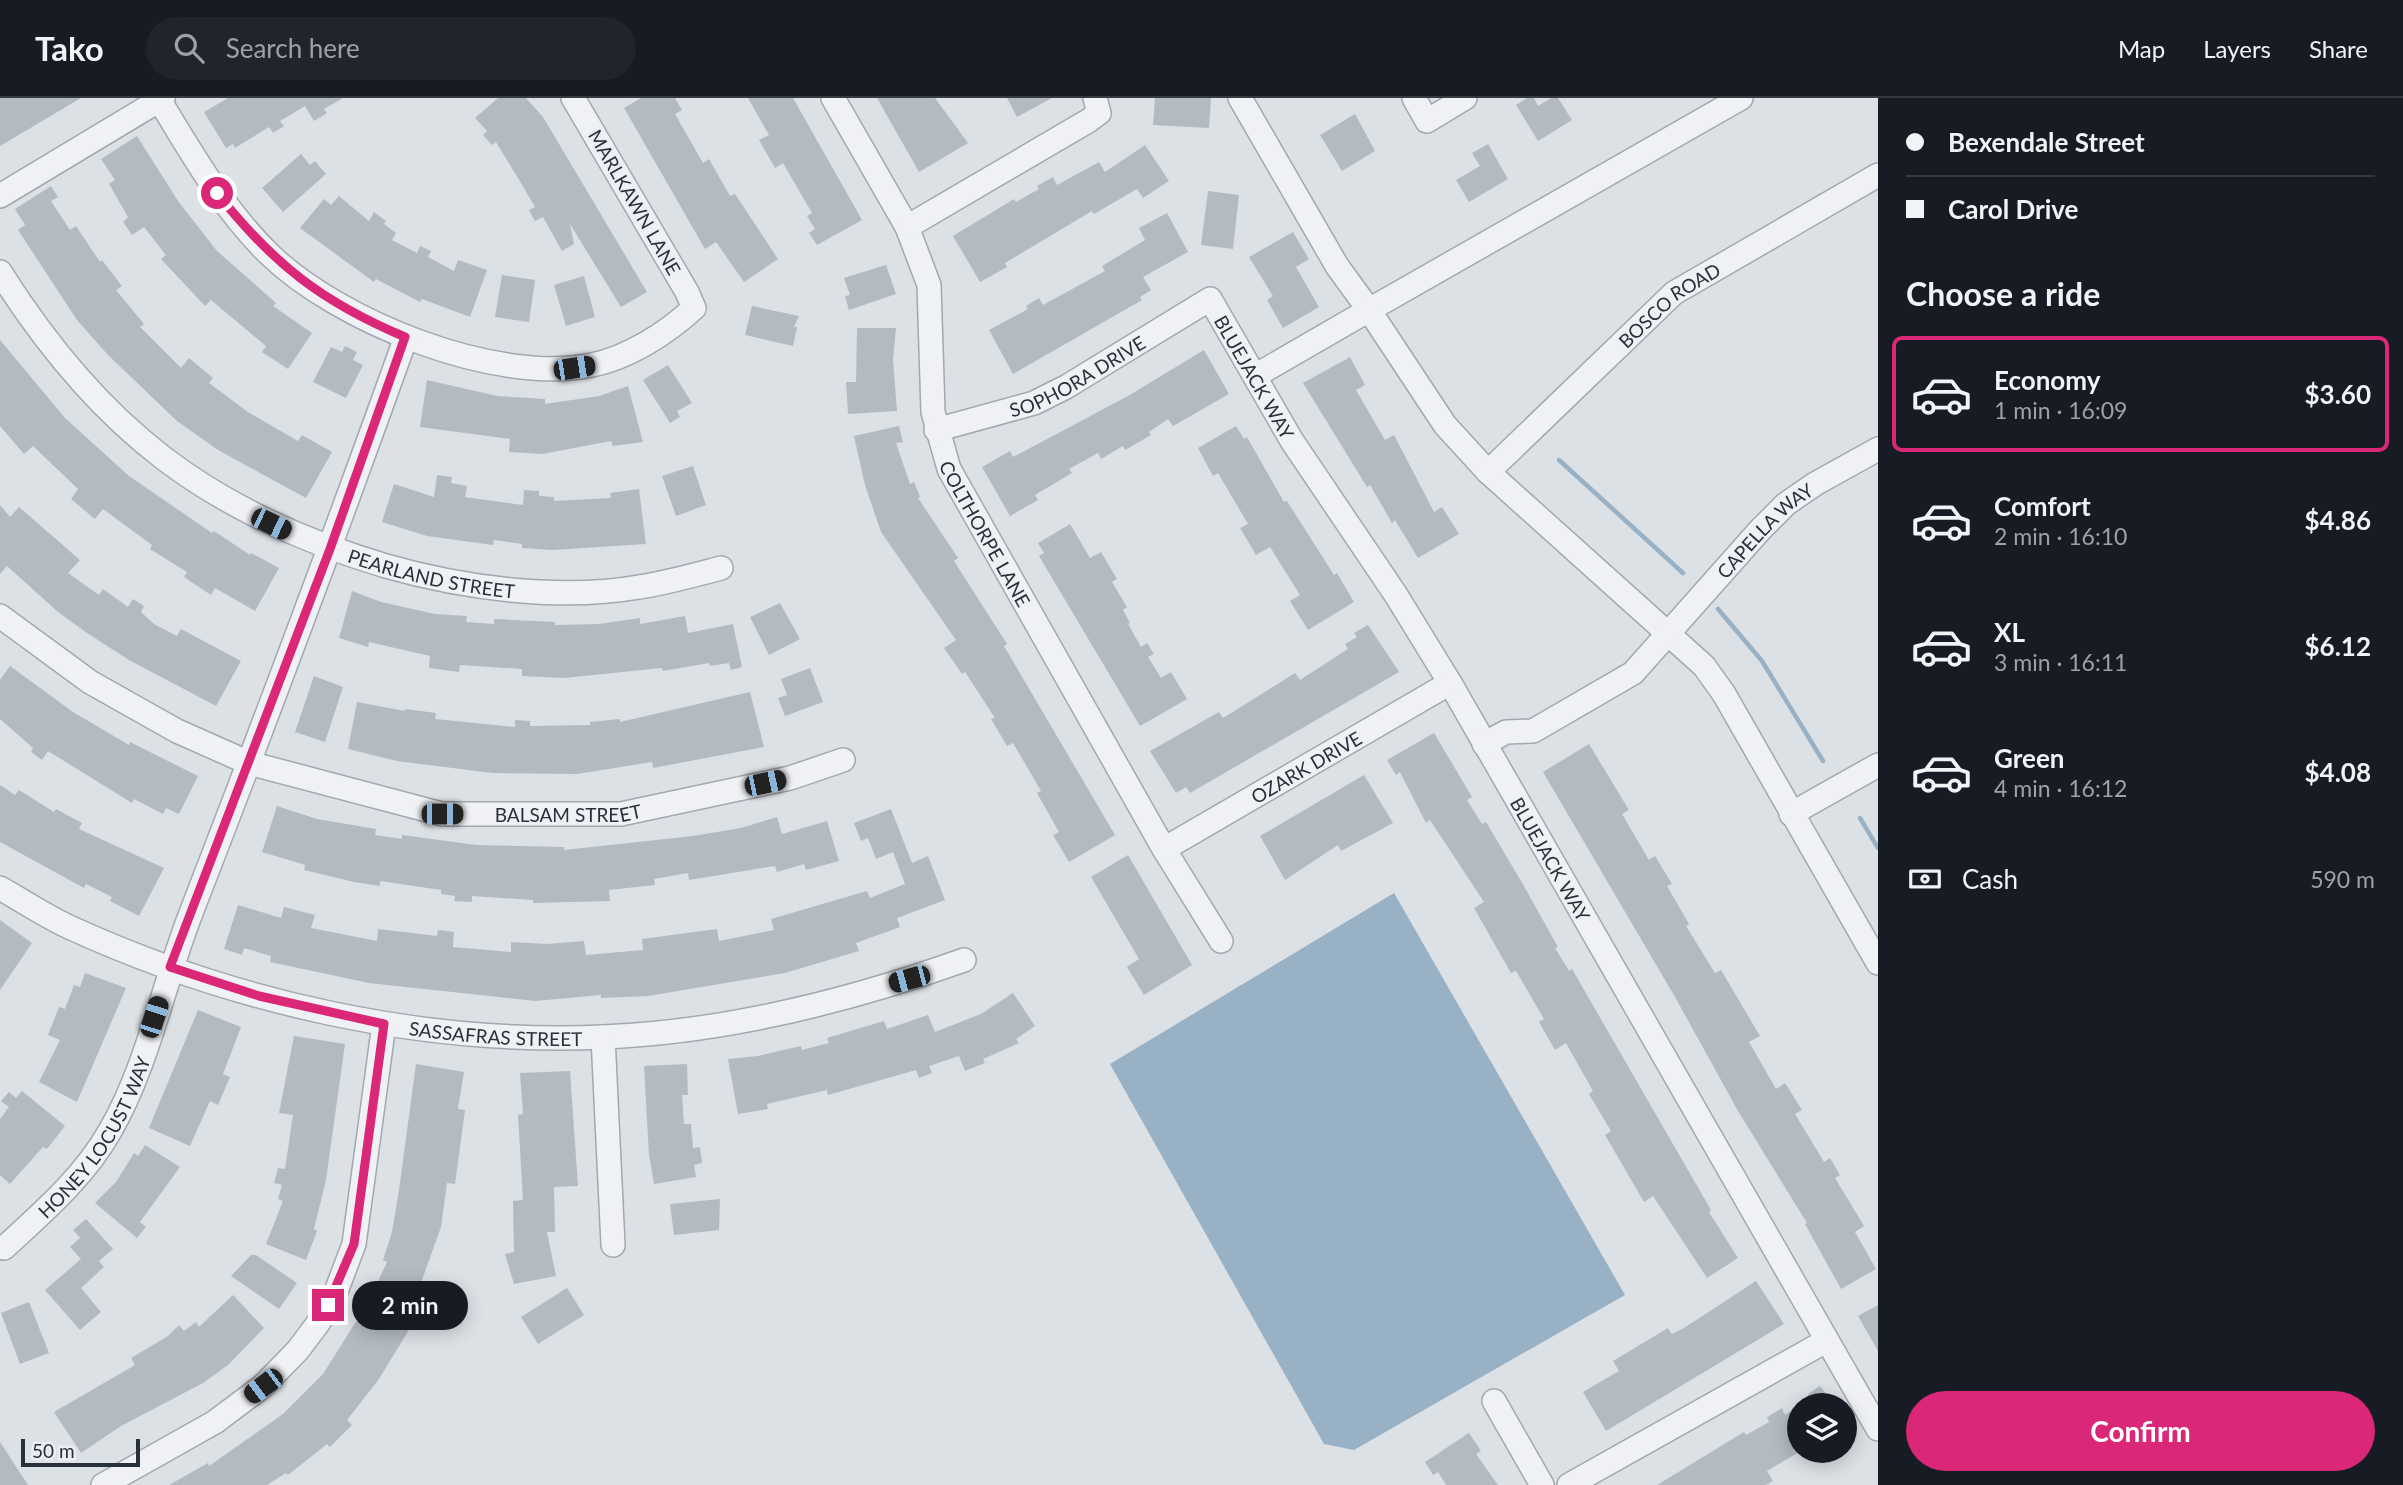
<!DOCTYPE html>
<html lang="en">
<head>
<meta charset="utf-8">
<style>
  :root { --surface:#171b24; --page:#20242c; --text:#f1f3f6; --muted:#9ea1a6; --line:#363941; --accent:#db2777 }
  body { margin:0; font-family:Lato,sans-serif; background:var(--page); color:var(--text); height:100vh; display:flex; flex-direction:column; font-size:26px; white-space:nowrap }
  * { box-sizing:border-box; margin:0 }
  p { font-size:23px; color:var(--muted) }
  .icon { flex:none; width:38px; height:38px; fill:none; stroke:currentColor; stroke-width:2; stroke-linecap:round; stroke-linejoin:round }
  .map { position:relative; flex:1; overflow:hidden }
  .side { display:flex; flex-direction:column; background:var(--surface); width:525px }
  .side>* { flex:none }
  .hud { display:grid; align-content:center; height:154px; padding:0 28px; background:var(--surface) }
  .controls { position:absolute; left:1787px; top:1295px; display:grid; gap:14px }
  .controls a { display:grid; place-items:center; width:70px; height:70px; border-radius:50%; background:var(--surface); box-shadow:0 4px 18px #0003; font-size:35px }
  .scale { position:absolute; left:21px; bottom:18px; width:119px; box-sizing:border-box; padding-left:7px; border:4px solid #27303b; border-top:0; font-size:19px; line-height:24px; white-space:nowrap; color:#27303b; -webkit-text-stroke:5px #ebeff4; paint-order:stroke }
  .end { position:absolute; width:32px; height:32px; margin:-16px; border:9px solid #db2777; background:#fff; box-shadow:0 0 0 4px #fff }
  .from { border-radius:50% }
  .bubble { position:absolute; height:49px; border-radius:24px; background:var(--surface); box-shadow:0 4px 18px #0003; font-size:23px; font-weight:700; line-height:49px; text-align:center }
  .car { position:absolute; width:21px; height:42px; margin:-21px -10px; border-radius:9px; box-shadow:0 0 5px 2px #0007; background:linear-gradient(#222 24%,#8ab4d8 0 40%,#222 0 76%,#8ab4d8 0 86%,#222 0) }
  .hud b { display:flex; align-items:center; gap:24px; height:66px; font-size:26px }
  .hud b+b { border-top:2px solid var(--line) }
  .hud i { width:18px; height:18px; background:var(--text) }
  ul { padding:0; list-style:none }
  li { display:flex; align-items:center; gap:21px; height:116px; margin:0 14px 10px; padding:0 14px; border:4px solid transparent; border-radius:10px }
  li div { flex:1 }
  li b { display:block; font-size:26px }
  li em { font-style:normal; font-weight:700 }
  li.on { border-color:var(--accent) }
  li>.icon { width:63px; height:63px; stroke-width:1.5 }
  h2 { padding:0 28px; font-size:32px; line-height:84px }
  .pay { display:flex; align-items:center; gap:18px; height:77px; padding:0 28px; font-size:26px }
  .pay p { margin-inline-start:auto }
  .button { display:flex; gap:14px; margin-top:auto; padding:14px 28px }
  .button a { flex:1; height:80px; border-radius:42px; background:var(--accent); color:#fff; font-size:28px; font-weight:700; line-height:80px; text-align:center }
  header { display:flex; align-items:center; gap:42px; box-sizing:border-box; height:98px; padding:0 35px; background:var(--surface); border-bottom:2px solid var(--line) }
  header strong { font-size:33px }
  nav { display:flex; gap:38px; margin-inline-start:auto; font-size:24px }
  .search { width:490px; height:63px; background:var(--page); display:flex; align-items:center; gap:18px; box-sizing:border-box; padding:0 24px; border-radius:38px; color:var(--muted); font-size:26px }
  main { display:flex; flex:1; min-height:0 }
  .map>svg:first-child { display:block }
  .water { fill:#98b1c4 }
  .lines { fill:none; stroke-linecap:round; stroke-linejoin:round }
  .stream { stroke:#98b1c4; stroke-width:4.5 }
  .building { fill:#b4bac2 }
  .minor-casing { stroke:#a2a8af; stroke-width:26 }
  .minor { stroke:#eff1f4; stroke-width:23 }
  .route { stroke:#db2777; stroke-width:9 }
  .labels { text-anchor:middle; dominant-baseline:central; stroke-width:5; stroke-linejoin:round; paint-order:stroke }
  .street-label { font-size:19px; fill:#27303b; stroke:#ebeff4 }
</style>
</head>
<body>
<header>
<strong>Tako</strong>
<div class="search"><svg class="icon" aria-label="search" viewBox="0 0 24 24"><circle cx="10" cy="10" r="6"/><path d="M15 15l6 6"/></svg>Search here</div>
<nav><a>Map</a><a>Layers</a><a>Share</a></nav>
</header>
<main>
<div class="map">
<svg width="1878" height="1387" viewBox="0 0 1878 1387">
  <rect width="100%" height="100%" fill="#dce1e6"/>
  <path class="water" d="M1394,795l231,402 -271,155 -30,-6 -214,-380z"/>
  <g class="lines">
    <path class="stream" d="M1559,362l124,113
      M1718,511l44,52 61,100
      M1860,720l18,30"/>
  </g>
  <path class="building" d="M0,0h81l-81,48z
    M228,0h115l-19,11 3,4 -13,8 -9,-15 -25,15 4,5 -11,7 -4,-6 -34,21 -2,-4 -7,4 -22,-36z
    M498,0h28l17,19 104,175 -26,15 -51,-83 4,20 -12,7 -19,-34 -8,4 -6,-11 6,-3 -17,-29 -22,-36 -4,3 -9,-10 4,-4 -12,-13z
    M641,0h34l7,12 -7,4 28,49 6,-4 21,37 5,-2 43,65 -34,23 -28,-40 -11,7 -81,-141z
    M748,0h45l69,122 -45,25 -8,-12 6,-4 -8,-13 5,-3 -29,-50 -8,5 -16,-28 10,-5z
    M877,0h58l33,45 -49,29z
    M1007,0h45l-35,19z
    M1155,0h56l-2,30 -56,-3z
    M1527,0h7l4,8 13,-8h7l14,22 -34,21 -22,-36z
    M1355,16l20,37 -33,20 -22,-36z
    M137,38l41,65 39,50 59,52 -3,3 39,27 -24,36 -26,-17 4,-6 -55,-46 -6,6 -44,-47 5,-4 -22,-28 -12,8 -9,-13 5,-5 -19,-33 6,-4 -14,-21z
    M1488,46l20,35 -39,23 -13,-22 24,-14 -8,-13z
    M1145,47l24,36 -26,17 -6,-9 -43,25 -2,-3 -87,52 2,4 -27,15 -27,-46 61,-37 2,3 23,-13 -2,-3 16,-9 4,8 42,-23 6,10z
    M301,56l9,11 5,-4 11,13 -43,38 -21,-24z
    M51,88l7,11 -7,4 19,29 6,-4 24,36 2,-2 20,26 -6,4 28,34 -4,3 41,41 8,-10 24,20 -4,5 39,29 50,29 4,-6 30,17 -26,46 -88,-48 -41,-29 -69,-66 -31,-35 -59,-90 7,-5 -10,-16z
    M1208,93l31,4 -6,54 -32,-4z
    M339,98l30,25 5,-9 12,9 -2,3 12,9 -4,7 25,13 3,-7 11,5 -3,6 26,14 4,-11 29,10 -17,47 -48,-18 -2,3 -44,-23 -2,3 -74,-54 24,-29 7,6z
    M1167,115l21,39 -45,25 8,13 -11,7 2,3 -129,74 -24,-44 39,-21 -2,-3 13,-8 4,7 62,-34 -3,-5 43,-26 -6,-12z
    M1293,134l16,27 -13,8 23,40 -36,21 -16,-28 6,-4 -24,-39z
    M886,167l10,29 -47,16 -4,-14 5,-1 -6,-17z
    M502,177l33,5 -6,42 -34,-5z
    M584,178l11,41 -29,9 -12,-41z
    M752,208l47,10 -5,11h3l-4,19 -48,-11z
    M857,230h39l-3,32 4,51 -49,3 -2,-32h10z
    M0,242l65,78 64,58 83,57 2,-2 36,24 1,-2 28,15 -24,43 -40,-23 -4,7 -27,-18 3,-5 -37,-23 2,-4 -49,-36 -8,10 -24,-20 7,-10 -45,-43 -9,8 -24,-28z
    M345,248l12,6 -4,8 10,5 -17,33 -33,-16 18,-35 11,5z
    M1204,252l25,44 -56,32 -5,-7 -19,13 2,3 -26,15 -2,-4 -22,13 -3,-6 -29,16 3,4 -37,22 3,5 -28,16 -28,-49 28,-16 3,6 115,-61z
    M1350,259l15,28 -9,5 29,50 9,-5 40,77 8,-5 17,27 -41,24 -23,-38 -3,3 -22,-38 -3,2 -64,-104z
    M668,267l24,38 -15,8 3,6 -10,6 -27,-43z
    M427,282l70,16 48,3v5l54,-8 29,-10 15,56 -30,4 -2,-5 -69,13 -33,-2 1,-13 -90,-12z
    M899,328l4,16 -7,1 14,41 4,-2 6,15 -2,1 40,60 -4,3 53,83 -3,2 111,189 -46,27 -16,-27 6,-3 -22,-39 4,-2 -28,-48 -6,3 -16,-27 4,-1 -30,-46 -3,2 -18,-26 12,-8 -75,-108 -16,-47 -11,-49z
    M1236,328l8,13 3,-2 37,65 3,-1 47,74 3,-2 17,29 -46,28 -18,-29 10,-6 -30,-48 -14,8 -16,-27 8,-4 -30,-51 -5,3 -15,-28z
    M693,368l13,39 -30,11 -14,-40z
    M437,377l15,2 -1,6 16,3 -2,11 58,8 1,-15 15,1v5l15,1v4l57,-3 -1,-5 29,-4 7,55 -94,6 -30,-2v-4l-28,-4 -1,5 -66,-9 -45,-14 12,-38 40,13z
    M0,407l10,12 9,-10 61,53 -12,13 31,22 4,-6 25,18 5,-8 11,7 -3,6 13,12 23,12 4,-7 60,32 -25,45 -87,-46 -42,-27 -29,-21 -51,-46 -7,8z
    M1070,426l20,34 11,-6 16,27 -5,3 15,25 -4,3 7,13 -2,1 13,23 6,-4 7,11 -6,3 13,21 10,-6 16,27 -47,27 -101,-170 5,-3 -6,-10z
    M352,493l29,11 54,12 32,2 -1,6 28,2v-5l61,3v3l44,-1 41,-6v6l45,-8 3,17 45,-9 9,43 -11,3 -2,-7 -19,3 -1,-3 -46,8 -1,-3 -98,10 -42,-2v-7l-62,-4 -1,7 -30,-4 1,-12 -61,-14 -1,5 -29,-9z
    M780,505l20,36 -31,16 -19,-38z
    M1368,527l31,47 -209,121 -4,-6 -10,6 -26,-42 69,-39 4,6 72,-45 5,7 48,-31 -3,-5 12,-7 -3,-4z
    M10,568l63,46 56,33 1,-3 68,34 -19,38 -13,-6 -3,6 -29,-15 -2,4 -84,-52 -6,9 -11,-8 2,-4 -33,-29v-39z
    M810,570l13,34 -38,14 -7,-18 9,-3 -6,-16z
    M314,578l29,11 -18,55 -30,-10z
    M750,594l14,55 -111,21 -1,-6 -75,12 -85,-1 -95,-12 -49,-12 9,-47 48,9v-2l31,4 -1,6 80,8v-7l15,1v5l60,-1v-3l30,-3v3z
    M1434,635l38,64 -5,3 15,24 4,-2 35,59 37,66 -3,1 14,23 3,-2 139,241 -2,2 29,46 -31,20 -54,-82 -9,6 -39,-67 6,-4 -22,-37 4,-3 -27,-48 -11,7 -16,-28 5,-3 -28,-48 -5,2 -37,-65 10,-6 -54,-82 -4,3 -26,-51 -4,3 -9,-15z
    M1589,646l40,66 -7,4 27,46 6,-4 17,28 -5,2 22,38 -3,2 29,47 6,-3 39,66 -11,6 27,47 9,-6 17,27 -7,4 29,48 6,-4 10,17 -5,3 29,48 -9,6 21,37 -35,20 -36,-65 2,-1 -69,-112 -63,-114 -132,-225z
    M1364,677l29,48 -52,28 -3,-6 -53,35 -25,-44z
    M0,687l15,10 4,-5 35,22 2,-3 26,14 -3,6 85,39 -25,48 -29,-15 2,-4 -26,-13 -2,4 -84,-46z
    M277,708l40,13 59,10 -1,6 27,4v-4l74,10 88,2v3l129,-14 48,-8 36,-11 5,17 45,-13 12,40 -33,9 -2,-6 -27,8 -2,-6 -86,14 -1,-7 -34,6 1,6 -46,5 1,11 -77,2v-3l-61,-4v6l-18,-1 1,-5 -14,-2v-4l-61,-9v5l-26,-4 -50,-12 1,-5 -43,-13z
    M891,711l21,54 16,-7 17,44 -48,18 3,9 -44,16 3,8 -74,22 -137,23 -47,2v-3l-66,6 -166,-18 -99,-21 1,-6 -27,-8 -2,7 -18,-6 14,-44 43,13 3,-11 31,8 -4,13 66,13 1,-12 59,7 1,-6 16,2 -1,15 58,5v-10l36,2 37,-3 2,14 57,-5 -1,-11 75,-10 2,12 55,-11 -3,-11 96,-28 3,7 35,-14 -12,-32 -17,7 -8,-21 -7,3 -7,-18z
    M1128,757l64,110 -48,30 -17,-28 12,-8 -48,-82z
    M0,822l32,23 -32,47z
    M85,875l41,15 -49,114 -38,-20 21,-42 -12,-5 11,-28 6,2 9,-24 6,2z
    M1013,895l22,33 -19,13 3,4 -36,16 2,4 -20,8 -6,-15 -30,10 3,7 -13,5 -3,-8 -88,25 -1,-5 -60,14 1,5 -30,5 -10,-55 30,-3 43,-10 1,4 27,-7 -2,-5 57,-17 3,8 41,-14 7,17 46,-18z
    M198,912l43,17 -18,47 7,3 -12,28 -8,-4 -20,45 -41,-18z
    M294,938l51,8 -19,136 -12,49 3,2 -11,29 -40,-16 17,-43 -5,-2 4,-14 -8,-2 4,-15 7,1 8,-54 -14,-2z
    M416,966l48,8 -6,37 7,1 -10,74 -8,-1 -6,44 -23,64 12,7 -14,27 -3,-2 -34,56 -32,41 5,5 -22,22 -3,-3 -39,31 -2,-2 -19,12h-98l39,-22 1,3 74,-52 40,-40 46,-73 18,-39 -4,-2 9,-28 7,-42z
    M687,966l1,31h-6l2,29h7l2,24 7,-1 2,16 -8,2 2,12 -42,7 -5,-29 -5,-89z
    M570,973l8,115 -24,1 1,45h-8l9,44 -42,8 -9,-30 9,-2 -1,-51 10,-1 -5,-85 5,-1 -3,-41z
    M22,993l43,35 -18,23 -4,-2 -33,37 -10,-9v-56l9,-12 -8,-6 8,-9 7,6z
    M145,1047l35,22 -40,55 6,5 -9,11 -42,-35 21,-21 18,-29 4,3z
    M720,1101l-1,31 -45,5 -4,-31z
    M86,1121l27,30 -14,12 5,6 -23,21 20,24 -21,18 -35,-40 36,-31 -11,-12 10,-9 -7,-8z
    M251,1157h5l41,28 -18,26 -48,-33z
    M1756,1183l28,43 -178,107 -23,-39 36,-21 -6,-10 55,-33 4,6 12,-6z
    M567,1190l17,27 -46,29 -17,-27z
    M233,1197l31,33 -36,37 -25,18 -82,43 -40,27 -27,-41 81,-47 -4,-7 37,-22 11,-11 5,6 12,-9 3,5z
    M29,1204l20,51 -29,11 -19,-51z
    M1878,1207v46l-20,-35z
    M1820,1288l4,5 9,14h-18l-7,-11z
    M1799,1307v47l-32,19 6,10 -7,4h-109l87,-53 2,3 23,-13 -2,-5 15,-9 3,7z
    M1469,1335l12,18 -5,3 22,31h-52l-8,-13 -5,3 -8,-13z
    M0,1344l28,43h-28z"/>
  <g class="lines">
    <defs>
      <g id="minor">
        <path d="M158,0c33,54 65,111 111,156 69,67 226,131 323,111 36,-7 75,-32 102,-57l-7,-16 -114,-194"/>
        <path id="s1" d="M833,0l74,129 22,58 4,127 16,57 215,380 57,92"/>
        <path d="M1240,0l97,168 32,44 372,-212"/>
        <path d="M1414,0l13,23 38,-23"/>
        <path d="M0,98l163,-98"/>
        <path d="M907,129l181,-106 11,-8 -4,-15"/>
        <path id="s2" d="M0,174c99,157 208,241 386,294 77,22 173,35 253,21 27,-4 55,-12 82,-19"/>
        <path d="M1255,278l114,-66 76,115 43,47 216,194 20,28 154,269"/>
        <path id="s3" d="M936,332l98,-27 32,-16 144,-88 82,142 104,154 54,88 428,746"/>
        <path id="s4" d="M1488,374l186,-179 204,-118"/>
        <path id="s5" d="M0,518l90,66 87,49 72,32 193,51h179l169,-36 53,-18"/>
        <path id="s6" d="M1484,646l22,-12 27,-1 100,-58 127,-143 26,-26 29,-20 63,-35"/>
        <path d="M1791,716l87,-49"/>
        <path id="s7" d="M1164,751l286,-166"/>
        <path id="s8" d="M0,790c23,13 45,28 69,39 164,75 353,118 534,110 123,-5 246,-36 361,-77"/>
        <path d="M603,939l10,208"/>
        <path id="s9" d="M4,1150c39,-36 80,-71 106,-117 37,-63 54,-149 81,-218 74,-191 146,-383 215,-576"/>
        <path d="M1494,1303l48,84"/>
        <path d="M103,1387l112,-63 48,-36 35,-36 21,-28 18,-33 17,-45 30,-220"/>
        <path d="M1569,1387l257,-144"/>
      </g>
    </defs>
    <use href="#minor" class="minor-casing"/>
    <use href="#minor" class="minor"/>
  </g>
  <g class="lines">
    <path class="route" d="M217,95c56,71 105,109 188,144l-75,212 -160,418 89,29 125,28 -30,220 -26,61"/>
  </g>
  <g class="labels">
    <g class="street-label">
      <text transform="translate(635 104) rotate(60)">MARLKAWN LANE</text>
      <text stroke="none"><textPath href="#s4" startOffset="247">BOSCO ROAD</textPath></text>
      <text stroke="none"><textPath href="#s3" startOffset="152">SOPHORA DRIVE</textPath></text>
      <text stroke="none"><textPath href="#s3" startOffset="396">BLUEJACK WAY</textPath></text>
      <text stroke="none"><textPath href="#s6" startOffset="362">CAPELLA WAY</textPath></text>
      <text stroke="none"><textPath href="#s1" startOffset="471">COLTHORPE LANE</textPath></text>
      <text stroke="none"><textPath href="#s2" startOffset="544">PEARLAND STREET</textPath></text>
      <text stroke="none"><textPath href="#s7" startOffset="164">OZARK DRIVE</textPath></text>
      <text stroke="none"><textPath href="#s5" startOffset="616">BALSAM STREET</textPath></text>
      <text stroke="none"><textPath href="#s3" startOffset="962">BLUEJACK WAY</textPath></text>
      <text stroke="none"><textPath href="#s8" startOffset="522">SASSAFRAS STREET</textPath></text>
      <text stroke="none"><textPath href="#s9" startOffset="145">HONEY LOCUST WAY</textPath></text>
    </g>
  </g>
</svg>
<div class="controls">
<a><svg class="icon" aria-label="layers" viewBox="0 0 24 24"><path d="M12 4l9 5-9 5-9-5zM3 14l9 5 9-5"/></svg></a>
</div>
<div class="scale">50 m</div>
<i class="end from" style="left:217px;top:95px"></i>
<i class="end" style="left:328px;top:1207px"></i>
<div class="bubble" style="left:352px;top:1183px;width:116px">2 min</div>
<i class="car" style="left:574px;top:270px;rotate:81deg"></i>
<i class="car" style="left:271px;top:426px;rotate:116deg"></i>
<i class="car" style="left:765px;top:685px;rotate:78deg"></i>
<i class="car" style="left:442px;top:716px;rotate:90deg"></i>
<i class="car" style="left:909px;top:881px;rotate:255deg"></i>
<i class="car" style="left:154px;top:919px;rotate:18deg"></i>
<i class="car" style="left:263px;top:1288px;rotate:233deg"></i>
</div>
<section class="side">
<div class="hud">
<b><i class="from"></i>Bexendale Street</b>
<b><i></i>Carol Drive</b>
</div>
<h2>Choose a ride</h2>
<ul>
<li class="on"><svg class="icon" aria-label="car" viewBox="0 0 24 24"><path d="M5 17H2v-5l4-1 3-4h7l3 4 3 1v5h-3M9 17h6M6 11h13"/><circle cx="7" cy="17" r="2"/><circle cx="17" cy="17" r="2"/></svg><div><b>Economy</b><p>1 min · 16:09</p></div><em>$3.60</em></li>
<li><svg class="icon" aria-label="car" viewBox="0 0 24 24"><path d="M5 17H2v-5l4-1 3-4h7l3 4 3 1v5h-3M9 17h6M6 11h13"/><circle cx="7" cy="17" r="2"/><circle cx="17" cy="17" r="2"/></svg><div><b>Comfort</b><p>2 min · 16:10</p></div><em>$4.86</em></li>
<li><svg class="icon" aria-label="car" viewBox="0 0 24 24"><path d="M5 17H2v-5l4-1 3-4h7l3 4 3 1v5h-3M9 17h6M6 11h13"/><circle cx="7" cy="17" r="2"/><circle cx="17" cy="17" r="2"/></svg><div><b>XL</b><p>3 min · 16:11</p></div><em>$6.12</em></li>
<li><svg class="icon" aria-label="car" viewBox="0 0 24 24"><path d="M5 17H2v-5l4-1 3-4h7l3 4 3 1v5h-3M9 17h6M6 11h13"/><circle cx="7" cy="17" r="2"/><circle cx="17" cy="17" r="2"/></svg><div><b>Green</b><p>4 min · 16:12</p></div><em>$4.08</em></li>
</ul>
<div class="pay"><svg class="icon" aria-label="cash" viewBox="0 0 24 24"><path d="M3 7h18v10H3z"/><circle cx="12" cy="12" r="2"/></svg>Cash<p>590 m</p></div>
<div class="button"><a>Confirm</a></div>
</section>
</main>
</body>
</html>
